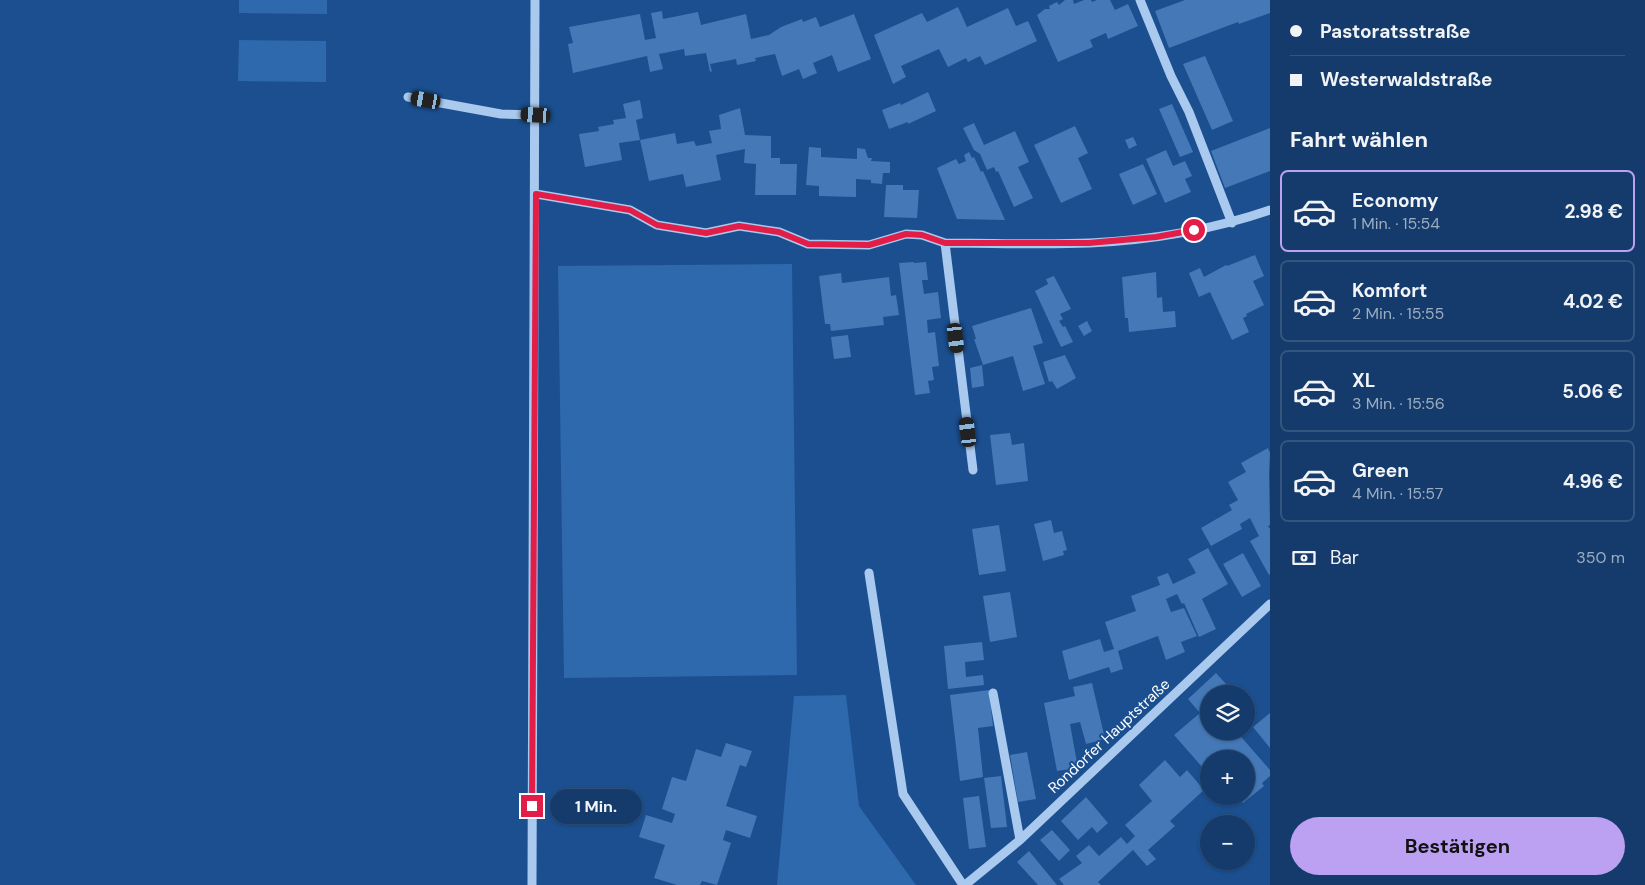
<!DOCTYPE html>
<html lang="de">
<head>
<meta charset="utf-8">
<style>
  :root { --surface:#143b6b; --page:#214673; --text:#f1f3f6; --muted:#9dadc1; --line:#33557e; --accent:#bca0f2 }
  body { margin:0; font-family:"DM Sans",sans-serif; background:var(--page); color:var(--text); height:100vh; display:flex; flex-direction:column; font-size:19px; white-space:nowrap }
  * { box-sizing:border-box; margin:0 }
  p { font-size:16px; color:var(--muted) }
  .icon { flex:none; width:28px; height:28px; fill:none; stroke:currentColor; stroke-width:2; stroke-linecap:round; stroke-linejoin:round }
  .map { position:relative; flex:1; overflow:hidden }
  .details { display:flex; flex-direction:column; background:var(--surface); width:375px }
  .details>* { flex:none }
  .guide { display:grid; align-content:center; height:110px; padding:0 20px; background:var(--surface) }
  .controls { position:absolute; left:1200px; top:685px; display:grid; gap:10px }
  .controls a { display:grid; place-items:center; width:55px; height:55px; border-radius:50%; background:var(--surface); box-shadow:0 1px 4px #0004,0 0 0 1px var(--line); font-size:25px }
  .end { position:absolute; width:22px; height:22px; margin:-11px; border:6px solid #e11d48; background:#fff; box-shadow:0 0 0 2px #fff }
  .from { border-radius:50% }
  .bubble { position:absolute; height:35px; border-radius:18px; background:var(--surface); box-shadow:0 1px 4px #0004,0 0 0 1px var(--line); font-size:16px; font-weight:700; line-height:35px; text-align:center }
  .car { position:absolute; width:15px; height:30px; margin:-15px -8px; border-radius:6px; box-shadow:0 0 4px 1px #0007; background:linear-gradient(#222 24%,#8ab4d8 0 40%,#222 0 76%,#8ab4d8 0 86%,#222 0) }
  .guide b { display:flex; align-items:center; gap:18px; height:48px; font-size:19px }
  .guide b+b { border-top:1px solid var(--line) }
  .guide i { width:12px; height:12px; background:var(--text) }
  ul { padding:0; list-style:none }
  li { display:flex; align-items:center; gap:15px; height:82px; margin:0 10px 8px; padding:0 10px; border:2px solid var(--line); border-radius:8px }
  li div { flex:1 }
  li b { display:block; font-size:19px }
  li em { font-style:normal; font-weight:700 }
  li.selected { border-color:var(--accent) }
  li>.icon { width:45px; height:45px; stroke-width:1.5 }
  h2 { padding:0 20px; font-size:22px; line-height:60px }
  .pay { display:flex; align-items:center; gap:12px; height:55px; padding:0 20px; font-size:19px }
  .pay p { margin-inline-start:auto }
  .primary-button { display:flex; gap:10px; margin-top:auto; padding:10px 20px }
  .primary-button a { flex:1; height:58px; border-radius:30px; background:var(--accent); color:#111; font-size:20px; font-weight:700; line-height:58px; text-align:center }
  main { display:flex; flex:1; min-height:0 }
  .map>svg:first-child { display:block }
  .green { fill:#2e69ad }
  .building { fill:#4478b7 }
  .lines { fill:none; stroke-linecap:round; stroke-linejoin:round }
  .minor { stroke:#a9c9ee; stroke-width:9 }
  .route { stroke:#e11d48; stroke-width:6 }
  .labels { text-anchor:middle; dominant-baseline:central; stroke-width:4; stroke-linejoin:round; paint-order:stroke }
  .street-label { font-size:15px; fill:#fff; stroke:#1b4f8f }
</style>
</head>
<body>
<main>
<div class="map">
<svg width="1270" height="885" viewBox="0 0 1270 885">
  <rect width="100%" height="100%" fill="#1b4f8f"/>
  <path class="green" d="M239,0h88v14l-88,-1z
    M239,40l87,1v41l-88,-1z
    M792,264l5,411 -233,3 -6,-412z
    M846,695l13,111 57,79h-139l17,-189z"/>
  <path class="building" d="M1065,0h8l1,4 10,-4h7l1,2 5,-2h13l5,10 13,-6 10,22 -30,13 -2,-6 -16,7 3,7 -35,15 -21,-47 8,-6h5l-1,-3 8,-4 2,3z
    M1185,0h85v13l-31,11 -1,-2 -69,26 -14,-37z
    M958,7l9,20 41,-19 8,18 12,-5 9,20 -52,24 -5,-9 -12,6 -2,-4 -18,9 -9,-18 -38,17 5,11 -13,7 -19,-49 48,-22 5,9z
    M662,11l1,8 35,-7 3,13 45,-11 5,25 18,-4 12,-8 21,-8 1,3 13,-5 4,10 34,-13 17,45 -33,13 -6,-17 -19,8 4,10 -14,6 -4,-10 -17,7 -7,-22 -20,4 1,3 -19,4 -1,-6 -26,5 2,7 -2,1 -4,-19 -21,3 -1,-7 -25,5 4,15 -13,3 -3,-16 -74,17 -5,-29 5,-1 -4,-16 71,-13 5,26 11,-2 -5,-25z
    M1205,56l28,65 -21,9 -29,-66z
    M928,92l8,19 -28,13v-2l-19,7 -7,-19 18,-7 1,2z
    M640,100l3,18 -7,2 4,20 -21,3 3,17 -37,7 -6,-33 20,-3 -1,-4 16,-3 -1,-4 13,-2 -3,-14z
    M1172,104l21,48 -13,5 -21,-48z
    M740,108l5,27 26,1v22h9v6h17l-1,31h-41l1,-31 -12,-1 1,-14 -29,6 5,25 -35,7 -3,-13 -34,7 -9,-41 35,-7 2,11 17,-3 2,5 16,-3 -3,-12 12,-2 -2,-14z
    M974,123l10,22 31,-14 14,31 -11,5 15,31 -19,9 -16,-36 -2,1 -2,-5 -7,3 -7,-16 -6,-4 -11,-22z
    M1075,126l13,27 -10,5 14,31 -31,14 -27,-58z
    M1270,128v43l-45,17 -14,-37z
    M1133,137l4,8 -8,4 -4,-9z
    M809,147l12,1v9l36,2v-11l8,1 3,9h4l-1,3 19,1v11h-7l-1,11 -11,-1v-3l-15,-1v18l-37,-1v-10l-13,-1z
    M1166,150l7,16 12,-5 7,15 -7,3 6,13 -26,11 -19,-44z
    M969,152l3,6 2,-1 7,15 2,-1 22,49 -48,-1 -20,-51 19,-9 3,5 7,-3 -2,-6z
    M1143,164l14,30 -24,11 -14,-31z
    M886,185h17v5h16l-2,28 -33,-1z
    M1255,255l9,21 -11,5 11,24 -18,9 1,2 -4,2 6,14 -17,8 -22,-48 -11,5 -10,-24 11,-5 4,9 22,-12 1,1z
    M914,262v1l12,-1 2,18h-6l2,14 14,-2 3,26 -14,2 1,13 7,-1 4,34 -7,1 2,13 -6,1 2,12 -15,2 -16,-132z
    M1156,272l1,26 5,-1 1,15 12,-1 1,16 -47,5 -1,-14h-3l-3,-41z
    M841,273l1,10 47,-6 2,19 5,-1 3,20 -16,2 1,8 -53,6 -1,-7h-5l-6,-48z
    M1054,276l17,33 -11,5 3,5 -4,2 4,6 2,-1 8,16 -12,5 -26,-56 13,-7 -2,-5z
    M1031,308l12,35 -10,3 12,38 -22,7 -10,-35 -30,9 -9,-26h2l-4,-13z
    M1087,321l5,10 -8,5 -6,-10z
    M848,335l3,22 -17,2 -3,-22z
    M1065,355l11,23 -19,11 -5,-8 -3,1 -6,-20z
    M982,365l2,21 -12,2 -2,-20z
    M1010,433l2,12 12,-2 4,38 -32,4 -6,-50z
    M1268,448l2,5 -1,21 1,51 -2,1 2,3v45l-1,1 -19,-34 9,-5 -9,-18 -10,6 2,5 -31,17 -10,-18 31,-18 -3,-5 9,-5 -10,-18 18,-10 -5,-9z
    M1051,520l3,13 8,-2 5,19 -4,1 1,4 -21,6 -9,-37z
    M999,525l7,46 -27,4 -7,-46z
    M1208,548l20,36 -26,15 14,30 -17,8 -15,-34 -2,1 -5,-10 -11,5 5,13 13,-4 13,28 -16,6 4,10 -19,8 -8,-24 -40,15 5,18 -12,4 -2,-6 -40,13 -7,-29 38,-12 4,13 10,-3 -9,-27 31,-11 -5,-15 29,-11 -3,-8 11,-4 5,11 23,-11 -8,-14z
    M1243,553l18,33 -19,11 -19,-33z
    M1010,592l7,45 -27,5 -7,-46z
    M982,642l2,18 -19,2 1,15 17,-2 1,10 -36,4 -4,-43z
    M1216,673l19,21h-26v37h27l34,39v6l-8,7 2,3 -21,17 -6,-7h9v-37h-37v4l-6,5 -29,-33 26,-22 -12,-14z
    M1092,683l13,56 -19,5 -6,-22 -10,2 8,44 -21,3 -13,-68 31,-7 -2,-9z
    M989,690l4,36 -15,2 5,49 -23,4 -10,-86z
    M1270,713v35l-17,-21z
    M726,743l26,8 -6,16 -6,-2 -14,41 31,10 -7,22 -24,-8 -3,10 8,3 -14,42 -15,-4 -2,4h-23l-23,-7 11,-33 -26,-8 7,-22 26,8 3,-9 -13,-5 10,-32 14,4 10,-32 25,8z
    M1027,752l9,47 -18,3 -8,-47z
    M1165,760l15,17 7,-7 17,20 -34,31 5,5 -27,24 8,9 -9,7 -14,-16 -35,32 3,3h-37l-5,-6 23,-16 -6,-7 13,-11 10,11 22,-19 6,7 8,-8 -10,-11 27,-24 -13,-16z
    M1001,776l6,51 -16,1 -7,-50z
    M979,796l7,51 -17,2 -6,-51z
    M1086,797l22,26 -11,10 -5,-6 -14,13 -17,-19z
    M1052,830l18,20 -11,11 -19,-21z
    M1029,851l28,34h-19l-21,-23z"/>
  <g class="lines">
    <path class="minor" d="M1140,0l31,76 18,36 43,111
      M408,97l93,17 35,1
      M536,194l94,16 27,15 49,8 33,-7 40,6 29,12 61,1 37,-11 16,1 23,8c48,0 97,2 145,0 61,-3 122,-13 180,-33
      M945,243l28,227
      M869,573l34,221 60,91
      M993,693l27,147
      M532,885l3,-885
      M965,885l55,-45 250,-236"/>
  </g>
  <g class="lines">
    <path class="route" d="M532,806l4,-612 94,16 27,15 49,8 33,-7 40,6 29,12 61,1 37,-11 16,1 23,8h144l67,-6 38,-7"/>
  </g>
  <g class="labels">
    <g class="street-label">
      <text transform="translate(1109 736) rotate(-43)">Rondorfer Hauptstraße</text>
    </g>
  </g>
</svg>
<div class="controls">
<a><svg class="icon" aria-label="layers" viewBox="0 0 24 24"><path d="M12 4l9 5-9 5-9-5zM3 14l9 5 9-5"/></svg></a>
<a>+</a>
<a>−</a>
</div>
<i class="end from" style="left:1194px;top:230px"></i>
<i class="end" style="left:532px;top:806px"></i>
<div class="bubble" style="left:550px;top:789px;width:92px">1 Min.</div>
<i class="car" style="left:426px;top:100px;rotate:280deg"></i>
<i class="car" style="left:536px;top:115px;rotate:273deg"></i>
<i class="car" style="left:956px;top:338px;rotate:173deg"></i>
<i class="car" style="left:968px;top:432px;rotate:353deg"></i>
</div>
<section class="details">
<div class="guide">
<b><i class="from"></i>Pastoratsstraße</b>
<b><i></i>Westerwaldstraße</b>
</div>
<h2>Fahrt wählen</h2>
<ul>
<li class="selected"><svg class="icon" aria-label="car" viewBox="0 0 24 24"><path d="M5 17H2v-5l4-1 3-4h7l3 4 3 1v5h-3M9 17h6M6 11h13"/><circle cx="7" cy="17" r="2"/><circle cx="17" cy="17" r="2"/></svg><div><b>Economy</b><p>1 Min. · 15:54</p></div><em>2.98 €</em></li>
<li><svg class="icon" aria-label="car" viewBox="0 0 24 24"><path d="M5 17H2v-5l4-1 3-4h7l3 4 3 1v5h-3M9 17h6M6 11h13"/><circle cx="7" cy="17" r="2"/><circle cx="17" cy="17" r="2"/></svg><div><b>Komfort</b><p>2 Min. · 15:55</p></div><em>4.02 €</em></li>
<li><svg class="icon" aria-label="car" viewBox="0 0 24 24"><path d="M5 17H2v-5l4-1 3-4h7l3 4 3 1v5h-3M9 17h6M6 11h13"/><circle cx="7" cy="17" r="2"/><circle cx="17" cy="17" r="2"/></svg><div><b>XL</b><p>3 Min. · 15:56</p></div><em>5.06 €</em></li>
<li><svg class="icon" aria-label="car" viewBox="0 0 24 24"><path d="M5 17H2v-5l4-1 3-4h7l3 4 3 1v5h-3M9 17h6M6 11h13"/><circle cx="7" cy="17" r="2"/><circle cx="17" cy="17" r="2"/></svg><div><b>Green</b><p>4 Min. · 15:57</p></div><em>4.96 €</em></li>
</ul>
<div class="pay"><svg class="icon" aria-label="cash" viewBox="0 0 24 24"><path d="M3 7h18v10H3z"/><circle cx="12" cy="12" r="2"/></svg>Bar<p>350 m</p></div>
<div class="primary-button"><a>Bestätigen</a></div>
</section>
</main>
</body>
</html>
